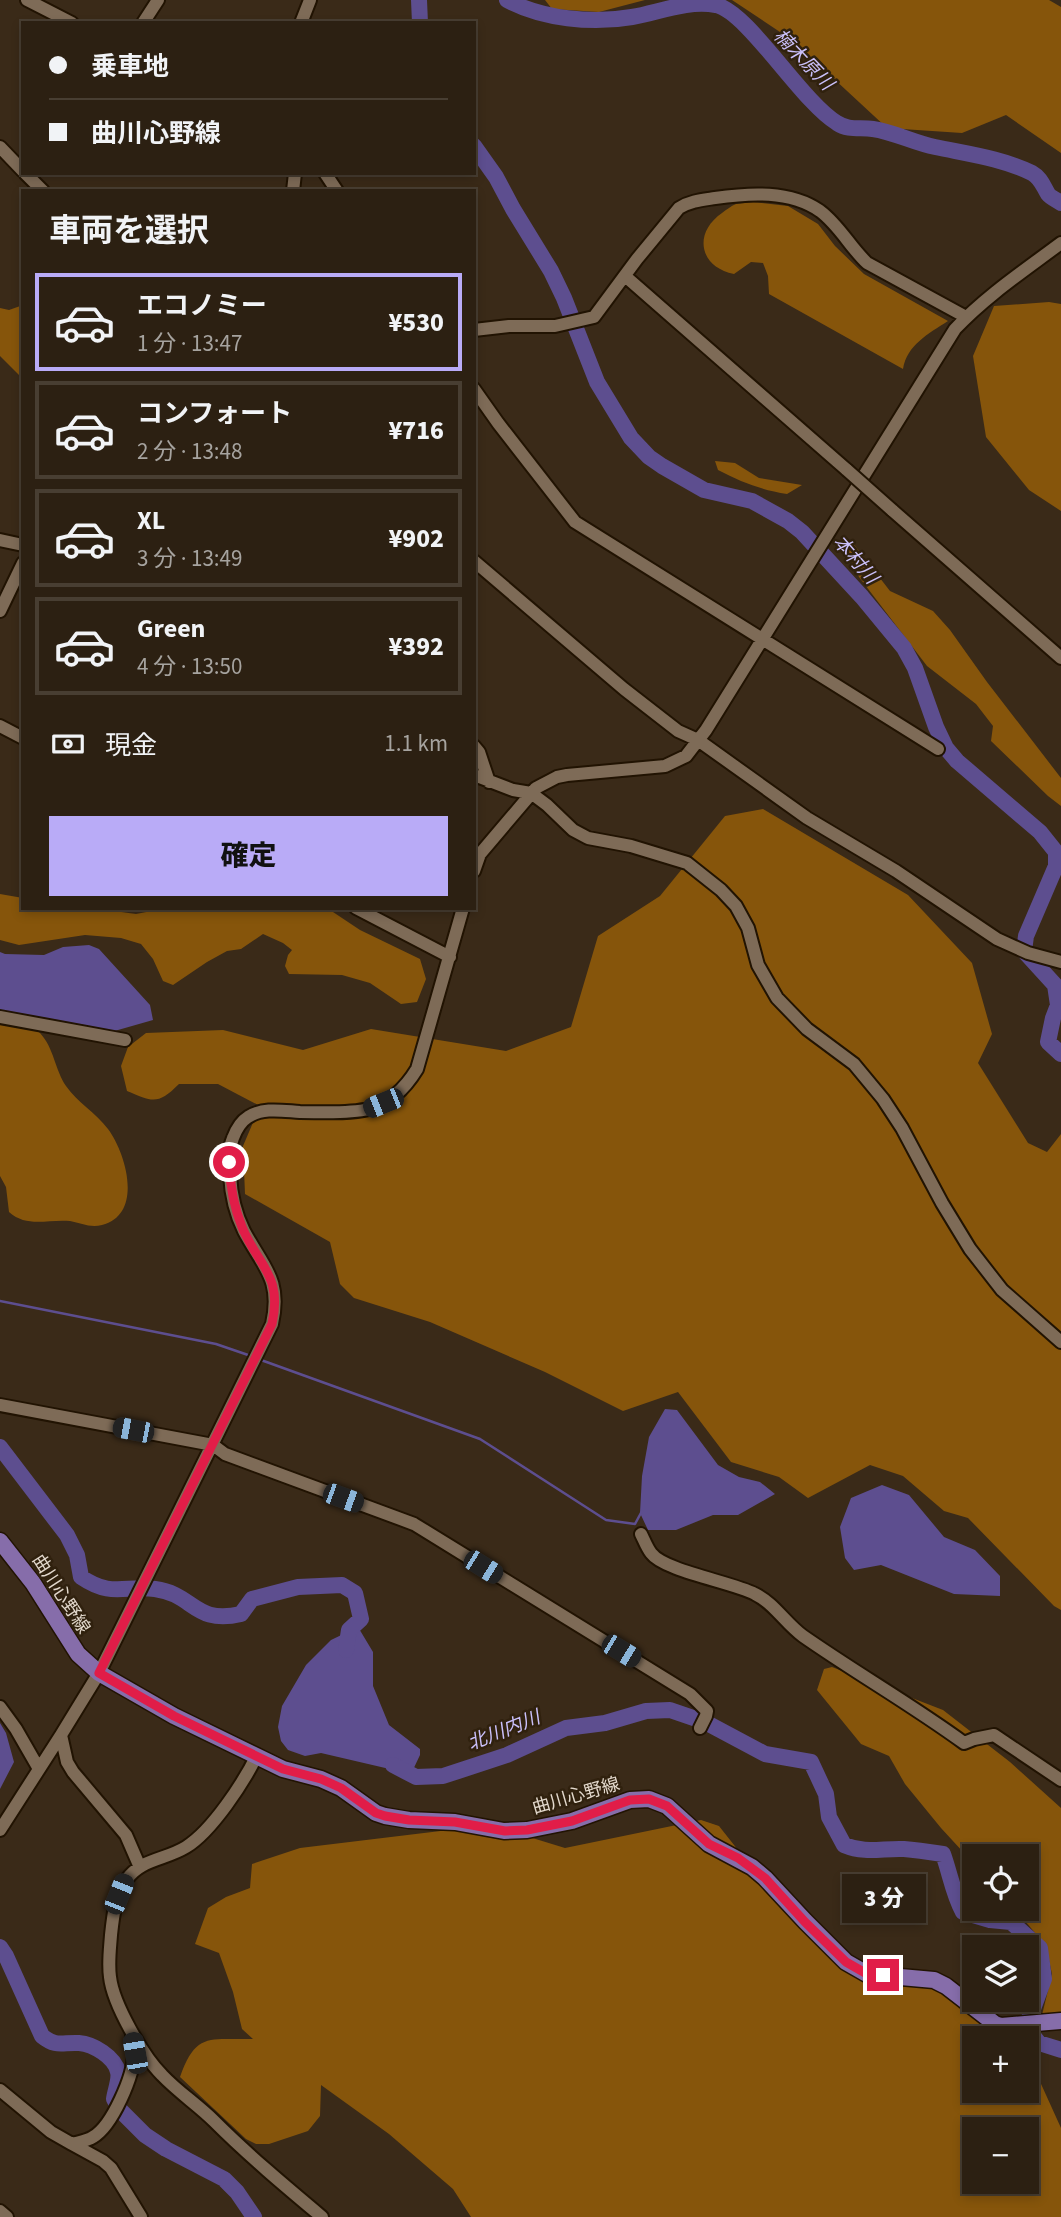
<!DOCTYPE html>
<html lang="ja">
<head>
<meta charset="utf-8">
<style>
  :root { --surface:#2c2012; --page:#382d20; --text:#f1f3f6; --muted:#a6a39f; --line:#483e32; --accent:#b9abf7 }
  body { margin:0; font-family:"Source Sans 3","Noto Sans JP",sans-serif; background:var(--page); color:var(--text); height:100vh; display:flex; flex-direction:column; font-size:26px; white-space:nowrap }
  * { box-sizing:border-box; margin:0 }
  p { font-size:23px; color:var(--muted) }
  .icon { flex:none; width:38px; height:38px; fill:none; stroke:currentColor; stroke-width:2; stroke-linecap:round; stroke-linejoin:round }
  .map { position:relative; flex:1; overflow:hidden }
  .drawer { position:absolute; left:21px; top:189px; width:455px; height:721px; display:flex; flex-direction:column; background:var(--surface); border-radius:0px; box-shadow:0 4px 10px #0003,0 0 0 2px var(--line) }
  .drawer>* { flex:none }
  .guide { position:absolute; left:21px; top:21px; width:455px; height:154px; border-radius:0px; box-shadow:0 4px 10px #0003,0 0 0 2px var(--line); display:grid; align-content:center; height:154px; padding:0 28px; background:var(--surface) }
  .tools { position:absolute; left:962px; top:1844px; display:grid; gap:14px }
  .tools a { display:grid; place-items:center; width:77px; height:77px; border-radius:0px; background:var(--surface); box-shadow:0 4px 10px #0003,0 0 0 2px var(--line); font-size:35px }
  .end { position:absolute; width:32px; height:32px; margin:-16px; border:9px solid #e11d48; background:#fff; box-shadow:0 0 0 4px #fff }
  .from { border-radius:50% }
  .bubble { position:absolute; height:49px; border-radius:0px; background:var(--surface); box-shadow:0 4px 10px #0003,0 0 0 2px var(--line); font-size:23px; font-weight:800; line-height:49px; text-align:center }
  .car { position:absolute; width:21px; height:42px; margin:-21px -10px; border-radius:9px; box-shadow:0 0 5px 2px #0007; background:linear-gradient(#222 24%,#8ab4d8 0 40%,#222 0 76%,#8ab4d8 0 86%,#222 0) }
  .guide b { display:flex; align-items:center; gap:24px; height:66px; font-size:26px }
  .guide b+b { border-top:2px solid var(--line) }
  .guide i { width:18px; height:18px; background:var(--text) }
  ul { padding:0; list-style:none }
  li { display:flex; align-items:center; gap:21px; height:98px; margin:0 14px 10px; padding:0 14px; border:4px solid var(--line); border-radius:0px }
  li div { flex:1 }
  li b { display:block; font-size:26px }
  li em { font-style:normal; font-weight:800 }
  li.active { border-color:var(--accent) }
  li>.icon { width:63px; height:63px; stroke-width:1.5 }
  h2 { padding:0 28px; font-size:32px; line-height:84px }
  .pay { display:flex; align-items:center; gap:18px; height:77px; padding:0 28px; font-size:26px }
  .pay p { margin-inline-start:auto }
  .primary-button { display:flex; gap:14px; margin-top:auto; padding:14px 28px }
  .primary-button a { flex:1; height:80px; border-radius:0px; background:var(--accent); color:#111; font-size:28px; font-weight:800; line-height:80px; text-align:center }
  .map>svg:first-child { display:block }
  .forest { fill:#86550b; fill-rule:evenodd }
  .water { fill:#5d4e8f }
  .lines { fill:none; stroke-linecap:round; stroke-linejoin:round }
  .stream { stroke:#5d4e8f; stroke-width:2.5 }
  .river { stroke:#5d4e8f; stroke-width:16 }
  .minor-casing { stroke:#211302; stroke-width:16 }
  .major-casing { stroke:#211302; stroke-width:19 }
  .minor { stroke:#7e6b57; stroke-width:12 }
  .major { stroke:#866daa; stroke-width:16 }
  .minor-bridge-casing { stroke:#211302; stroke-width:16; stroke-linecap:butt }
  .minor-bridge { stroke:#7e6b57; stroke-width:12 }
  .route { stroke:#e11d48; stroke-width:9 }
  .labels { text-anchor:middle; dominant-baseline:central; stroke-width:5; stroke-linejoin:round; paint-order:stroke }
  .street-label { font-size:18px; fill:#e3d9cd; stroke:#30210e }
  .water-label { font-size:19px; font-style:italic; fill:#cac0fa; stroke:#30210e }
</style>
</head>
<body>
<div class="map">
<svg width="1061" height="2217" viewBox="0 0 1061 2217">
  <rect width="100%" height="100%" fill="#3a2a18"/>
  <path class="forest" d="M545,0h100l-46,12 -47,-3z
    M732,0h317l12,7v146l-55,-38 -44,18 -75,-5 -95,-88z
    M753,202l35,4 30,18 17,22 29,28 84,47c-20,13 -41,24 -45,48l-134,-75 -1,-18 -5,-13 -12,-1 -17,12c-35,-7 -41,-41 -12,-61 4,-3 9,-7 14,-9 5,-1 12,-1 17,-2z
    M1049,302l12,2v207l-32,-21 -43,-53 -13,-81 21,-50z
    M23,305v74l-23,-23v-48l9,2z
    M715,461l20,2 24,15 43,7 -15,9c-26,-4 -46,-12 -69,-24z
    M852,542l38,49 43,20 17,19 37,52 74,96v28l-13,-10 -57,-55 2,-15 -17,-22 -49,-38 -68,-89 -14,-30z
    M763,809l145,86 64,68 20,71 -14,29 50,80 19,9 14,-18v476l-7,-4 -86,-88 -24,-7 -41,-35 -33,-11 -62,33 -29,-21 -48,-15 -53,-70 -55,19 -78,-39 -115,-50 -76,-24 -14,-14 -10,-42 -85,-48 -2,-48 17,-40 -42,-22h-39c-21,21 -26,18 -52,7l-6,-25 7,-19 18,-14 77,-3 80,20 68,-21 135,22 65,-24 27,-91 62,-40 65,-80z
    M0,894l23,4v10h69l44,6 31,-6h160l33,22 60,29 6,20 -9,23 -16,2 -31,-21 -28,-8 -53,-1 -4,-8 3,-11 4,-5 -9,-7 -20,-9 -22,15 -14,2 -20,11 -34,23 -10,-4 -10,-22 -12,-15 -20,-6 -36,-3 -66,10 -19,-5z
    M0,1023c14,1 30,-1 40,10 14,15 15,37 26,53 11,16 30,27 42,43 18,24 36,85 -6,96 -12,3 -21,-2 -32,-4 -23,-2 -43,7 -61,-9l-3,-25 -6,-11z
    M832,1667l111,43 67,52 51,46v204l-19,3 10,-41 -6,-28 -31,-37h12v-52h-52v8l-34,-37 -36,-44 -16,-28 -28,-12 -44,-54 7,-21z
    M701,1820l18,6 72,91 53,50 82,3 69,44 23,25h-43v52h52v-38l34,75v89h-590l-18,-28 -64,-55 -68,-49 -1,31 -12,15 -39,13h-13l-10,-5 -66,-62c16,-46 30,-37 73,-38l-11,-10 -9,-37 -14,-39 -24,-9 13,-36 18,-11 24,-9 2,-24 48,-16 190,-23 75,23zM975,2130h52v52h-52z"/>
  <path class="water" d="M89,945l10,4 51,56 3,15 -42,12 -111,-20v-60l5,2 39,1 19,-8z
    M665,1409l12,1 41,55 21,12 21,5 15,12 -37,21h-25l-37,15h-28l-8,-17 2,-37 7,-39z
    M882,1485l27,10 35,42 31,13 25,26v20l-46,-2 -73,-29 -27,5 -9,-12 -5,-31 11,-29z
    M358,1627l15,25v34l16,39 31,24v6l-9,19 -90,-21 -16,3 -17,-6 -7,-9 -3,-14 4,-21 24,-41 25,-25z
    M0,1723l6,10 8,29 -14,27z"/>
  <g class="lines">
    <path class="stream" d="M0,1301l216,43 35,12
      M261,1360l219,79 126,81 29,4 7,-13"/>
    <path class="river" d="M419,0l1,23
      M507,0c35,19 85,24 125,17 28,-5 55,-17 84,-12 32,7 85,96 121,118 12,8 23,4 36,6 21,3 41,14 62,18 33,7 66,11 97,26 9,5 11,13 16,21 3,4 9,6 13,9
      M474,146l22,31 17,32 38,62 13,27 33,84 34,56 18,19 13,9 42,24 48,11 36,20 14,11 60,65 42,51 11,20 21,59 10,21 11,13 83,71 16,20v14l-30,70 -2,15 31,34 3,20 -5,13 -5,24 13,12
      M0,1447l67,88 10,20 4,22c31,21 43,8 74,12 39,5 39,36 86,25l11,-15 46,-12 44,-2 13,8 6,26 -12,11 -3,20
      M393,1765l23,12 27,-1 64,-21 59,-27 39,-5 41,-12 24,-1 35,12 60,32 46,8 15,32 3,23 15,28c22,9 38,3 60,4 13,1 26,3 39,5 7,19 10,40 20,58l27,8 21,2 29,26 4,31 -14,38 -6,8 15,18 22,7
      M0,1947l6,9 36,80c15,12 20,6 37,7 14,1 36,14 39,29 2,7 -3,19 -4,27l7,12 24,24 21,14 58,30 13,13 17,25"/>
    <defs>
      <path id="minor" d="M27,0l45,23
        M143,23l15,-23
        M301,23l9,-23
        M0,147l23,24
        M25,173l18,18
        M325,173l12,18
        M293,191l2,-18
        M625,276l222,194
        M474,330l35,-4h46l39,-9 43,-58 42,-51c11,-7 23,-8 36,-10 34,-5 75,-8 105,13 19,14 30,36 47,52l99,54
        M474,389l24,34 77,99 363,227
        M892,510l169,148
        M0,540l23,5
        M474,561l150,128 54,42 20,9 109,78 89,53 101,68 31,14 33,9
        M0,611l23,-48
        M0,726l23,12
        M474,746l5,6 10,30
        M474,775l39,15 18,3 16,12 26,25 15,8 43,8 56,17 34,27 15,16 12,22 10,37 19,33 30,31 47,35 29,35 19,29 40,75 28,46 32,41 59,52
        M474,871l6,-17 56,-66 21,-11 10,-2 98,-9 21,-10 20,-26 249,-401c31,-33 70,-59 106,-86
        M356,908l94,49
        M0,1017l125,23
        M0,1405l213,40 12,9 189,70 276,170 17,17 -1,5 -6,12
        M641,1534c3,6 6,14 10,19 13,18 81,29 104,41 19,9 31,30 48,42 53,37 109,69 161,107l10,-4 20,-4 67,45
        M0,1707l16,22 23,40
        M61,1735l6,27 6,10 53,63 13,30
        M257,1755c-13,27 -45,76 -71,92 -21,13 -45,12 -59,32 -12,16 -14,37 -16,56 -1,14 -3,28 -1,42 3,27 33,79 52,98 16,17 36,30 52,46 34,34 71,65 108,96
        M0,1830l61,-95 38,-62 173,-349c10,-45 -9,-57 -28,-93 -9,-18 -13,-36 -14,-56 -1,-13 -2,-25 3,-37 3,-8 7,-16 15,-21 15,-10 35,-6 52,-5 21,0 48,2 69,-3 22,-6 37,-22 48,-40l46,-161
        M0,2090l51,42 21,12c7,-2 15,-3 21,-7 19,-11 41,-61 41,-84 0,-5 -1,-11 -2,-16
        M72,2144l31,17 8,7 30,49
        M0,2211l7,6"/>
      <path id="major" d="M0,1541l33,42 45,71 21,19 75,43 109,53 38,10 20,9 35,25 9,3 24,4 46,2 49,9 23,-1 45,-9 58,-21 19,-1 18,7 42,38 43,23 13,11 40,43 41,41 21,12 67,6 12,6 49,38 6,2 60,-5"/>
    </defs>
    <use href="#minor" class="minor-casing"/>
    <use href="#major" class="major-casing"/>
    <use href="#minor" class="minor"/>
    <use href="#major" class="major"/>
    <defs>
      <path id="minor-bridge" d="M847,470l45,40"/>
    </defs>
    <use href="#minor-bridge" class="minor-bridge-casing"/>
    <use href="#minor-bridge" class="minor-bridge"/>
  </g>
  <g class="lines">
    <path class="route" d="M229,1162c1,23 4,43 13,65 16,39 41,48 30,97l-173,349 75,43 109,53 38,10 20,9 35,25 9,3 24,4 46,2 50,9 22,-1 45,-9 58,-21 19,-1 18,7 42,38 29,14 27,20 40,44 41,40 21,12 16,1"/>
  </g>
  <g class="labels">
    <g class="street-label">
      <text transform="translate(61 1594) rotate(57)">曲川心野線</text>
      <text transform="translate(576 1796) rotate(-16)">曲川心野線</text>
    </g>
    <g class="water-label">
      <text transform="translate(803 60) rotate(46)">楠木原川</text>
      <text transform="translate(855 560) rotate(49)">本村川</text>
      <text transform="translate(504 1731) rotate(-22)">北川内川</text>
    </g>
  </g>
</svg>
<div class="tools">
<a><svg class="icon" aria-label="locate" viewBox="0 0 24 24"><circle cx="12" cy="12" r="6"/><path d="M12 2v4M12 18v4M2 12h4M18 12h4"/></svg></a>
<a><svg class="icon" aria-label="layers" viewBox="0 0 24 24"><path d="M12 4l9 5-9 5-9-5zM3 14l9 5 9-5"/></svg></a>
<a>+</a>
<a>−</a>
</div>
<i class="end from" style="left:229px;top:1162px"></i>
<i class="end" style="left:883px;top:1975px"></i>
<div class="bubble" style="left:842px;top:1874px;width:84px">3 分</div>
<i class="car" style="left:383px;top:1103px;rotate:248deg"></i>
<i class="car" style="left:133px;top:1430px;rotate:281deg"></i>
<i class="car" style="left:343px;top:1498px;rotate:110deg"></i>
<i class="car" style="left:483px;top:1567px;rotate:122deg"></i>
<i class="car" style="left:621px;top:1651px;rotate:121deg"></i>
<i class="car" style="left:119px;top:1894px;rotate:22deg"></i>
<i class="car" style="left:135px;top:2053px;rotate:350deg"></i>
<div class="guide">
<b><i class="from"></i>乗車地</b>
<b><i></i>曲川心野線</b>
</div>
<section class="drawer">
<h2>車両を選択</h2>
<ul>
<li class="active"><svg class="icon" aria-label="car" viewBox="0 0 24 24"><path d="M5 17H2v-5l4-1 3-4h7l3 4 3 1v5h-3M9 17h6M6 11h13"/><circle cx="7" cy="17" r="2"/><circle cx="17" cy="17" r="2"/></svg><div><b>エコノミー</b><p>1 分 · 13:47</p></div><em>¥530</em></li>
<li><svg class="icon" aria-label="car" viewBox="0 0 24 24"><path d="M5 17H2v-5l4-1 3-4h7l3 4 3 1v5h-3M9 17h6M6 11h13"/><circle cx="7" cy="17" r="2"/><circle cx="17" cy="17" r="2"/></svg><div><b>コンフォート</b><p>2 分 · 13:48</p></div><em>¥716</em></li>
<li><svg class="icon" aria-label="car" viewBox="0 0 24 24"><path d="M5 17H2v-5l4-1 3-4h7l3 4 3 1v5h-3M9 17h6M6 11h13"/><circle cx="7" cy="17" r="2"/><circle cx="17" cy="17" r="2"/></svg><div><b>XL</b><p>3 分 · 13:49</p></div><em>¥902</em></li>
<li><svg class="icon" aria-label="car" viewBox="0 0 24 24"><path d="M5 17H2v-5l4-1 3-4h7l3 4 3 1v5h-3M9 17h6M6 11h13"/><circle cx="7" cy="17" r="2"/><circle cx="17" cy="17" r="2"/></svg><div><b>Green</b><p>4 分 · 13:50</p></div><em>¥392</em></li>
</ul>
<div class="pay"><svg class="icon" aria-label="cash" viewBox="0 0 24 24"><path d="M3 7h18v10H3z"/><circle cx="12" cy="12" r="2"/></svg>現金<p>1.1 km</p></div>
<div class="primary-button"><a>確定</a></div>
</section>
</div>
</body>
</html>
